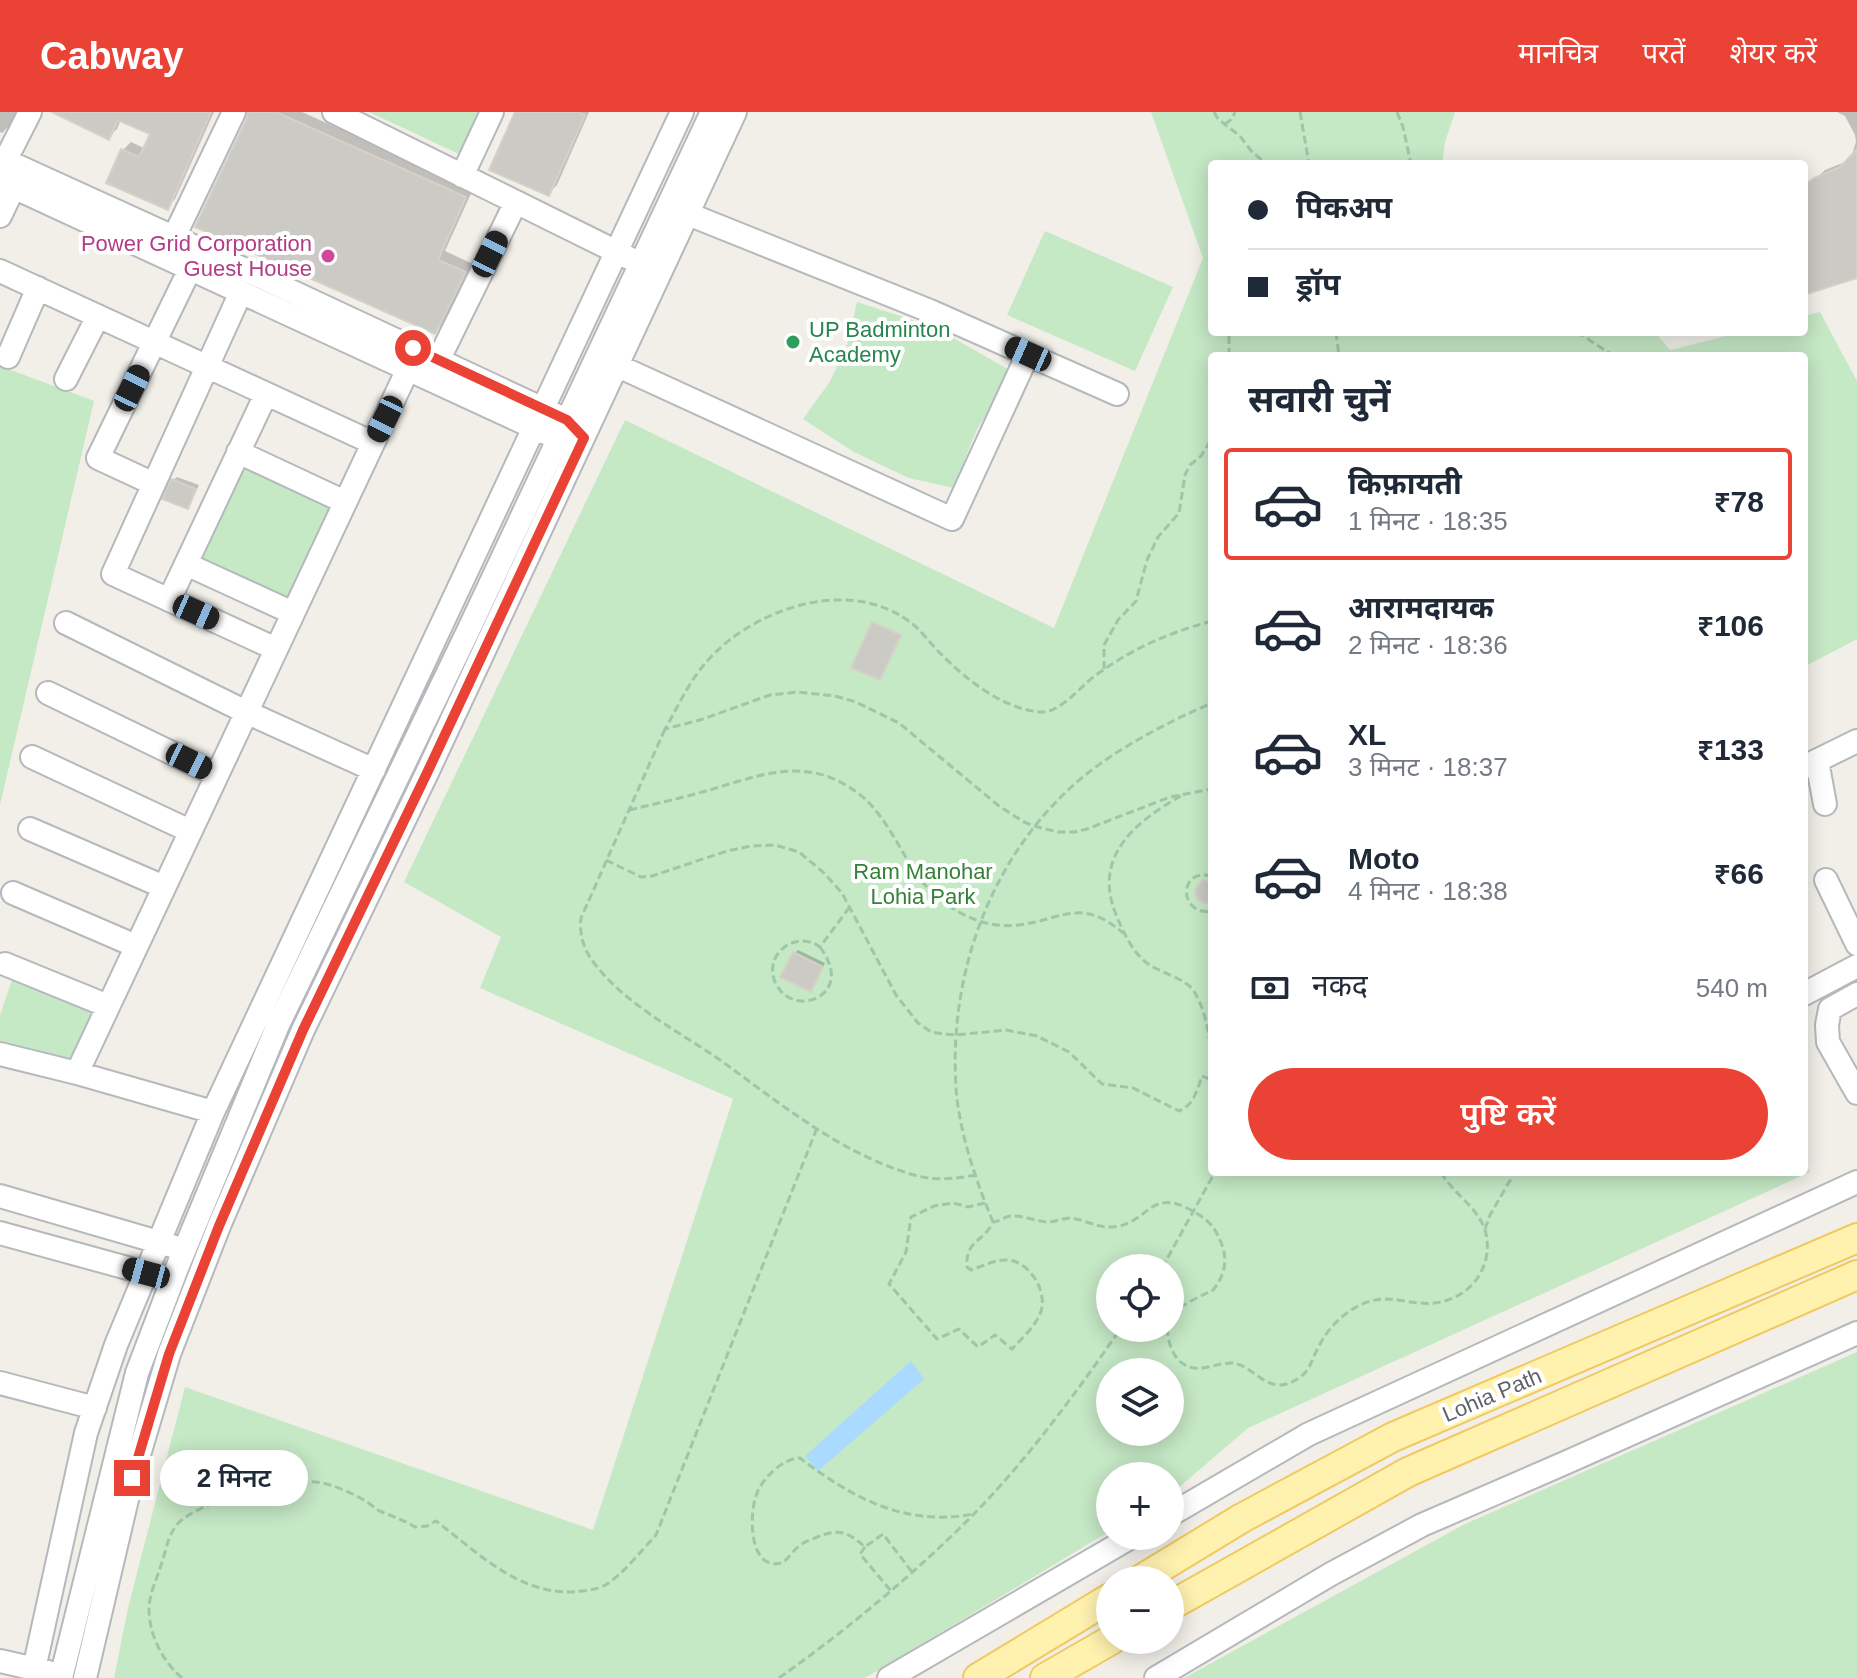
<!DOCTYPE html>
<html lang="hi">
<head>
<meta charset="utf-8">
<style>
  :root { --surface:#fff; --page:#f6f6f7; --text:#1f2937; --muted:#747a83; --line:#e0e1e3; --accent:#ea4335 }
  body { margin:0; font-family:Helvetica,"Noto Sans Devanagari",sans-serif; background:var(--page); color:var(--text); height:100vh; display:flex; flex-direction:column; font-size:30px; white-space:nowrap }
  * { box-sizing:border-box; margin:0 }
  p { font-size:26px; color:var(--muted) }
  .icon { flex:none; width:44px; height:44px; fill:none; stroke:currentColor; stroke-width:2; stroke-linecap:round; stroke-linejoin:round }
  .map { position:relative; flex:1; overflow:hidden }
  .details { position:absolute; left:1208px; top:240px; width:600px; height:824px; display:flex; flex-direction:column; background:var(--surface); border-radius:8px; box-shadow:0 4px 20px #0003 }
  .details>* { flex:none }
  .banner { position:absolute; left:1208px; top:48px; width:600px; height:176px; border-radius:8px; box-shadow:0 4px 20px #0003; display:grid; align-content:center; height:176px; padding:0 40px; background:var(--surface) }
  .buttons { position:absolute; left:1096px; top:1142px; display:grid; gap:16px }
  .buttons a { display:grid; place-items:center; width:88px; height:88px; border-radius:50%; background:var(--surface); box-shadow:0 4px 20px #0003; font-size:40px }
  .end { position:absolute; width:36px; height:36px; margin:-18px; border:10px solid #ea4335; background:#fff; box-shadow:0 0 0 4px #fff }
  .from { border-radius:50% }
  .bubble { position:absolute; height:56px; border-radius:28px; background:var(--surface); box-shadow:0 4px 20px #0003; font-size:26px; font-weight:600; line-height:56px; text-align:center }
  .car { position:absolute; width:24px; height:48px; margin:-24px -12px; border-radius:10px; box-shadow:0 0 6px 2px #0007; background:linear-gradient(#222 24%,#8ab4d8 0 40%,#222 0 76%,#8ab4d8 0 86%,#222 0) }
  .banner b { display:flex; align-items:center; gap:28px; height:76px; font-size:30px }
  .banner b+b { border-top:2px solid var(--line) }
  .banner i { width:20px; height:20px; background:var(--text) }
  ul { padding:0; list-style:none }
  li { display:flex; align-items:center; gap:24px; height:112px; margin:0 16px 12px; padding:0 24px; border:4px solid transparent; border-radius:8px }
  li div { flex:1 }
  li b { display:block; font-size:30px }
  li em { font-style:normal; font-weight:600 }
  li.active { border-color:var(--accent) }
  li>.icon { width:72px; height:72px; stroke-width:1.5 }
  h2 { padding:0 40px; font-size:36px; line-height:96px }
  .pay { display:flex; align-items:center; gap:20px; height:88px; padding:0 40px; font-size:30px }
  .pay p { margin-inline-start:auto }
  .action { display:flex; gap:16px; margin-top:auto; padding:16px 40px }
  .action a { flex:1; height:92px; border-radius:48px; background:var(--accent); color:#fff; font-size:32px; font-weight:600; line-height:92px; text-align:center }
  header { display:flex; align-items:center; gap:48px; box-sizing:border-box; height:112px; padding:0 40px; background:var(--accent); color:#fff }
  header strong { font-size:38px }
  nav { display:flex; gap:44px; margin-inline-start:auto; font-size:28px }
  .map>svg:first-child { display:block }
  .green { fill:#c5e8c5; fill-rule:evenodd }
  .water { fill:#aadaff }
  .shadow { fill:#0003 }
  .building { fill:#cccac5; stroke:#d6d1c6; stroke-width:2 }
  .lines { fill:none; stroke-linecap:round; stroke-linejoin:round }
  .minor-casing { stroke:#b5b8bc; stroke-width:26 }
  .major-casing { stroke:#f2c960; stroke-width:32 }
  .path { stroke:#9cc7a9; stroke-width:3; stroke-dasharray:8 4; stroke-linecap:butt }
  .minor { stroke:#fff; stroke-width:22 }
  .major { stroke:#fff2af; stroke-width:28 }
  .route { stroke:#ea4335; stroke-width:10 }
  .hotel-dot { fill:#d1479c; stroke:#fff; stroke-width:3 }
  .leisure-dot { fill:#2e9e5b; stroke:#fff; stroke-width:3 }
  .labels { text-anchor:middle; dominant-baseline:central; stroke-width:8; stroke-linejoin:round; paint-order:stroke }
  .hotel-label { font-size:22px; fill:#b23c85; stroke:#fff; text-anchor:end }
  .leisure-label { font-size:22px; fill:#27864d; stroke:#fff; text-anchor:start }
  .park-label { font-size:22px; fill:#348238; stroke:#fff }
  .street-label { font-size:22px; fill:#5f6368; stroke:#fff }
</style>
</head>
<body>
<header>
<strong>Cabway</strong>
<nav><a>मानचित्र</a><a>परतें</a><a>शेयर करें</a></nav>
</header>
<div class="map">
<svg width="1857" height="1566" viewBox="0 0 1857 1566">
  <rect width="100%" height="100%" fill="#f1efe8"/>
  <path class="green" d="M369,0h110l-20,42z
    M1151,0h304l-10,30 -3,22h-230v168h443l15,18 72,-18h62v-16l16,-4 37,69v258l-53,28v-311h-592v816h592v-11l6,11 -562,256 -78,67v-19h-60v55l-245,147h-751l14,-70 57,-221 408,143 140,-431 -253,-111 21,-51 -97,-55 221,-462 429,208 149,-370zM1110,1156h60v60h-60zM1110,1260h60v60h-60z
    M1045,119l128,56 -38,84 -128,-56z
    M857,190l77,25 79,45 -36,57 -12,30 -7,30 -49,-11 -55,-26 -51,-33 26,-36 18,-37z
    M0,254l94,35 -94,404z
    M241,352l92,40 -43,97 -92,-40z
    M13,865l85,33 -25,52 -73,-20v-27z
    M1857,1240v326h-673l281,-154z"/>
  <path class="water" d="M911,1249l13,18 -106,92 -13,-15z"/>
  <path class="shadow" d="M0,0h17l-7,13 -8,8 -2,-1z
    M65,0h149l-39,87 -8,8 -44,-57 8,-8 15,7 7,-16 -32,-14 -4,10 -9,8z
    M250,0h52l171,77 -28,62 28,13 -30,60 -8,8z
    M517,0h72l-32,73 -8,8z
    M1837,0h20v164l-53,17v-104l21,-19 25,-10 6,-18 -1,-7 -10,-19z
    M177,365l22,8 -8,18 -3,4 -15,-27z
    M798,838l27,13 -14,27 -16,-37z"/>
  <path class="building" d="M52,0h159l-43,98 -62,-27 15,-34 18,8 11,-23 -32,-14 -9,20z
    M248,0h28l190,85 -28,63 28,12 -31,62 -240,-107 52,-109z
    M515,0h62l8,3 -36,81 -60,-26z
    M1857,37v129l-53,17v-109l10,-8 26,-11z
    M171,367l25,10 -8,20 -26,-10z
    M872,510l29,13 -21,45 -29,-12z
    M1203,768l9,3v20h-8l-6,-3 -3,-5 1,-7z
    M793,840l30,15 -12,25 -31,-15z"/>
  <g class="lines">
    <defs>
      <path id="minor" d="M334,0l295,146
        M0,46l261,119 295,138
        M0,59l30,-59
        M462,64l30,-64
        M0,69l548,253
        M688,102l242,97 187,83
        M0,104l14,-29
        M174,125l60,-125
        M0,159l373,172
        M241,180l-128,282 163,75
        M8,245l30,-69
        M618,254l334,153 76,-165
        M432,261l84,-171
        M66,267l32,-63
        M238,340l107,50
        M154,372l-56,-26 92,-189
        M186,452l107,49
        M169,488l97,-206
        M66,511l180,89 128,58
        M48,581l169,82
        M32,645l158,74
        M1817,649l8,43
        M1804,655l53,-26
        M30,717l134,58
        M1826,768l31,64
        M13,781l123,53
        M5,852l103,42
        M1804,882l53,-28
        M1857,882l-27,15 -3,16 1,17 29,51
        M0,942l77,19 136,39
        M77,961l331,-704
        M0,1084l172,50
        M0,1121l160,44
        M0,1271l95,25
        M1170,1403l139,-81 548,-252
        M0,1549l48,11
        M32,1566l54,-245 30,-88 97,-233 469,-1000
        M61,1566l76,-305 40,-105 101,-243 191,-396 243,-517
        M85,1566l47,-200 37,-124 50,-128 84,-196 124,-257 308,-661
        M889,1566l244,-142
        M1156,1566l175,-104 91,-49 143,-62 292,-130"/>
      <path id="major" d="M1140,1468l102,-62 151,-81 464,-199
        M1170,1494l238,-134 449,-197
        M978,1566l132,-80
        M1045,1566l66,-38"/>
    </defs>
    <use href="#minor" class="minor-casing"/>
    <use href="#major" class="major-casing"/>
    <path class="path" d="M1214,0l4,7 22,17 12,16 15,12
      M1300,0l9,52
      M1397,0l6,15 8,37
      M1225,12l7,-5 3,-7
      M1336,220l3,24
      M1577,220l37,24
      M1229,244v-24
      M1212,509c-47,13 -81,28 -120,57 -13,11 -33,34 -49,34 -38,-1 -78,-33 -104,-60 -10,-10 -18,-22 -29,-30 -60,-45 -152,-15 -199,35 -20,20 -32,48 -46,72l35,-9 70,-25 28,-3 37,4 21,6 43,21 100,83 25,16 10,4 24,6h16l13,-3 83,-32 42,-8
      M1104,557v-24l14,-25 18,-19 11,-41 11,-23 21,-24 6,-38 5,-10 11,-9 11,-18
      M665,617l-84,189c-2,17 3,32 13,45 33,43 83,67 126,97 61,44 121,94 194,115 20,6 41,4 61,0
      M1181,684c-46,26 -90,61 -64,121 6,14 13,30 25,42 13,13 42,18 51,31 13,19 15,43 19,65
      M629,698c26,-6 52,-12 77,-19 45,-13 92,-33 136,-8 11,6 21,13 29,22 19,21 31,48 47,72 25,30 61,53 101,48 45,-6 62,-28 104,8
      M606,748l35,17 11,-1 75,-25 24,-5 24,-1 24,7 24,20 19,21 54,102 22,28 6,4 7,5 12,2 13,1 50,-5 31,6 32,16 33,32 31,4 46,23c15,-6 18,-21 23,-35l10,4
      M1212,764c-35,-9 -33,41 0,35
      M820,835c5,7 9,14 11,23 3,18 -11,32 -30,31 -8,-1 -16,-4 -21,-11 -23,-29 12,-63 40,-43l29,-39
      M985,1091l-17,4 -15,-4 -19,3 -23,11 -5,35 -17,32 48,55 22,-10 19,18 17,-12 17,14c10,-11 22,-21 28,-35 9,-20 -9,-52 -32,-54 -12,-1 -25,6 -37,10l-4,-3c-2,-27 17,-25 26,-45 7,-1 11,-5 17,-6 12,-1 25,5 37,6 8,0 16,-4 24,-4 14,2 27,10 42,9 37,-3 36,-43 83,-14 14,8 20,16 26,32 6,16 2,32 -9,45 -15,8 -34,14 -43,29
      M993,1110c-17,-41 -34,-90 -37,-134 -7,-110 31,-221 111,-297 37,-36 98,-68 145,-88
      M1485,1117l5,-14 25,-43
      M1162,1156l53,-96
      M1167,1216c1,13 5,30 18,37 15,9 32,-3 48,-2 23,3 35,36 66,15 11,-7 13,-19 19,-30 9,-19 24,-34 42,-43 24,-11 36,-4 60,-2 24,3 50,-9 61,-31 7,-13 8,-29 4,-42 -8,-24 -32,-36 -44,-58
      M865,1435l-5,7 31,37
      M912,1460l-29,-38 -18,13c-18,-16 -27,-19 -50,-9 -5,2 -11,4 -16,8 -11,9 -13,21 -29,17 -21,-6 -20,-51 -14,-67 5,-17 27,-38 44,-38 52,40 106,69 173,56
      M182,1566c-19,-16 -33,-43 -33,-69 0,-15 9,-33 13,-47 5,-15 7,-33 21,-43 26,-20 101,-40 133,-37 14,1 39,12 51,20 5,3 9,8 15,10 12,5 22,8 33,15l12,-1 9,-5c41,31 81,72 135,71 12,-1 27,-2 36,-8 17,-11 35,-34 49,-49l161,-407
      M779,1566c69,-49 134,-103 193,-162 56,-57 104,-123 149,-188"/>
    <use href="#minor" class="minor"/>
    <use href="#major" class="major"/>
  </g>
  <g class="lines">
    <path class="route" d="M132,1366l37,-124 50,-128 84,-196 124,-257 157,-335 -17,-18 -154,-72"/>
  </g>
  <circle class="hotel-dot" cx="328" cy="144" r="8"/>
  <circle class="leisure-dot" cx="793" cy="230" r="8"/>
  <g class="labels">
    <g class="hotel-label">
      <text x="312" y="131">Power Grid Corporation<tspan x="312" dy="25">Guest House</tspan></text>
    </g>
    <g class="leisure-label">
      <text x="809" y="217">UP Badminton<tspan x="809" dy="25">Academy</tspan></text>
    </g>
    <g class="park-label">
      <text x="923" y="759">Ram Manohar<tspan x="923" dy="25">Lohia Park</tspan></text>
    </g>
    <g class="street-label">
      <text transform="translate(1492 1283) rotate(-23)">Lohia Path</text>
    </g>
  </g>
</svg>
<div class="buttons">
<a><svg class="icon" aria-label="locate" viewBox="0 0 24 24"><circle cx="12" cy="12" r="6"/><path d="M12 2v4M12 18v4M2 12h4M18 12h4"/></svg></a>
<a><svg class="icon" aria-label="layers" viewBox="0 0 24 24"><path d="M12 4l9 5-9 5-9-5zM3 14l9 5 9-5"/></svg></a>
<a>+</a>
<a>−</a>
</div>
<i class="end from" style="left:413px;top:236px"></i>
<i class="end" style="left:132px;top:1366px"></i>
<div class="bubble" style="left:160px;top:1338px;width:148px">2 मिनट</div>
<i class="car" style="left:490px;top:142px;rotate:26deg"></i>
<i class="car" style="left:1028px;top:242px;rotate:294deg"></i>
<i class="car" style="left:132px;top:276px;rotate:26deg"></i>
<i class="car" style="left:385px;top:307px;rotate:206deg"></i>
<i class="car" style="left:196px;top:500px;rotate:114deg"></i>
<i class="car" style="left:189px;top:649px;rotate:116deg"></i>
<i class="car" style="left:146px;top:1161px;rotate:285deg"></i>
<div class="banner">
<b><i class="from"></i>पिकअप</b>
<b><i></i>ड्रॉप</b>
</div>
<section class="details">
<h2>सवारी चुनें</h2>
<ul>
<li class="active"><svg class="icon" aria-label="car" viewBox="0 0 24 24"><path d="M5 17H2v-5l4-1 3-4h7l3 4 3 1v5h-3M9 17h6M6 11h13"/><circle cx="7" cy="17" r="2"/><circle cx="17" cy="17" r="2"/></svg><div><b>किफ़ायती</b><p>1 मिनट · 18:35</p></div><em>₹78</em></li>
<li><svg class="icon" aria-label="car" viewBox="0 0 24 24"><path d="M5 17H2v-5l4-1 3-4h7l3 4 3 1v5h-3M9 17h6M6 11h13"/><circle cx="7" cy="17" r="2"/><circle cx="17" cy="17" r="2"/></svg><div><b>आरामदायक</b><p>2 मिनट · 18:36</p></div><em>₹106</em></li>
<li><svg class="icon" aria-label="car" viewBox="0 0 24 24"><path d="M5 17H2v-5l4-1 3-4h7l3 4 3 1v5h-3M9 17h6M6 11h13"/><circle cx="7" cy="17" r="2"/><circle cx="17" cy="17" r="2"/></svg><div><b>XL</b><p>3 मिनट · 18:37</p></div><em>₹133</em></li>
<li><svg class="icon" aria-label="car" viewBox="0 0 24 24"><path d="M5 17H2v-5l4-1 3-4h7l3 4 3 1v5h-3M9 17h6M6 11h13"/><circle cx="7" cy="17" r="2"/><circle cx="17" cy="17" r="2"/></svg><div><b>Moto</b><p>4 मिनट · 18:38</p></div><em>₹66</em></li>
</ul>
<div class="pay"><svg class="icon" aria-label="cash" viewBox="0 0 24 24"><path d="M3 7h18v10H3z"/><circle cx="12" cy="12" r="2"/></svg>नकद<p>540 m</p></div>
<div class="action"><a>पुष्टि करें</a></div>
</section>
</div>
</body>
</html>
